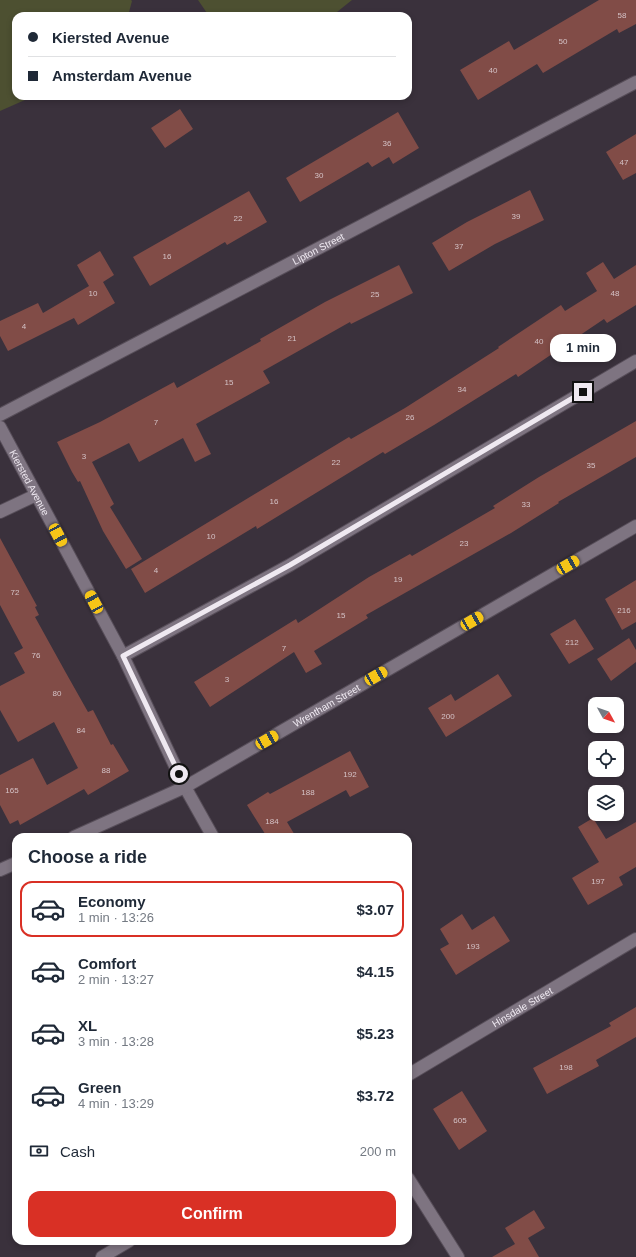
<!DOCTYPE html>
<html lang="en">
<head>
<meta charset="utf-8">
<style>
  :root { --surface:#fff; --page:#f2f2f3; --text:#1f2937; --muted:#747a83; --line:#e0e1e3; --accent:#d93025 }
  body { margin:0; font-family:Helvetica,sans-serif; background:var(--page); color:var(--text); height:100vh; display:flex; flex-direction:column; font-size:15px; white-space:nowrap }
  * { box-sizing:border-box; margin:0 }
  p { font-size:13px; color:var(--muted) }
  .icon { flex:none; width:22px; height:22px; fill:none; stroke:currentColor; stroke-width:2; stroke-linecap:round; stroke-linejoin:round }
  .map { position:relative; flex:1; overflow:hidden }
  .sheet { position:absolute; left:12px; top:833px; width:400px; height:412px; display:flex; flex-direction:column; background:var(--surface); border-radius:12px; box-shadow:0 2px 6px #0003 }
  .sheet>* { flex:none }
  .hud { position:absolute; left:12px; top:12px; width:400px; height:88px; border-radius:12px; box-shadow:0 2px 6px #0003; display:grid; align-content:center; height:88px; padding:0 16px; background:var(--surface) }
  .needle { width:26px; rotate:130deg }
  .buttons { position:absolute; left:588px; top:697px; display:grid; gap:8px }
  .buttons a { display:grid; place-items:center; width:36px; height:36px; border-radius:8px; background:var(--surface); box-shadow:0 2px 6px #0003; font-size:20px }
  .end { position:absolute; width:18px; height:18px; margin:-9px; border:5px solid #efe9f1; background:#111; box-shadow:0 0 0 2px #111 }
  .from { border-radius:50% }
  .bubble { position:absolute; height:28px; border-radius:12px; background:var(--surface); box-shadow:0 2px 6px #0003; font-size:13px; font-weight:700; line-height:28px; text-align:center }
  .car { position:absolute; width:12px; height:24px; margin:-12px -6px; border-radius:5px; box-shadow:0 0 3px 1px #0007; background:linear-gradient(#f5c518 24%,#345 0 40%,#f5c518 0 76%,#345 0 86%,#f5c518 0) }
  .hud b { display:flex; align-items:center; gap:14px; height:38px; font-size:15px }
  .hud b+b { border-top:1px solid var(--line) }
  .hud i { width:10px; height:10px; background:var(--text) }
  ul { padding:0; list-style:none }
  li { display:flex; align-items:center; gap:12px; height:56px; margin:0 8px 6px; padding:0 8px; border:2px solid transparent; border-radius:12px }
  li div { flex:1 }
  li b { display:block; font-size:15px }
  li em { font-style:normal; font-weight:700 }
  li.selected { border-color:var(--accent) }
  li>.icon { width:36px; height:36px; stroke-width:1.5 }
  h2 { padding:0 16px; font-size:18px; line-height:48px }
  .pay { display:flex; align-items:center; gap:10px; height:44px; padding:0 16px; font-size:15px }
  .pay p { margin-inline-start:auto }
  .button { display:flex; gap:8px; margin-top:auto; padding:8px 16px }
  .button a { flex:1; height:46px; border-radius:12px; background:var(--accent); color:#fff; font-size:16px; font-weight:700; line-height:46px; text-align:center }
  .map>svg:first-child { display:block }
  .green { fill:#4d5031 }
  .building { fill:#814c47 }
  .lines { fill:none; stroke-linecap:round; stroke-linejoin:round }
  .street-casing { stroke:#574e59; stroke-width:14 }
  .street { stroke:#7e7481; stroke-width:12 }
  .route { stroke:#efe9f1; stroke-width:5 }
  .labels { text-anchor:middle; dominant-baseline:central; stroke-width:3.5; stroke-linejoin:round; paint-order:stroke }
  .number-label { font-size:8px; fill:#d4c2c6 }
  .street-label { font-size:10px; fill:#efe9f1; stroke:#2f2732 }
</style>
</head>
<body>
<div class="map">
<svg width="636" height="1257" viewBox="0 0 636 1257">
  <rect width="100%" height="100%" fill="#3a313c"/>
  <path class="green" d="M0,0h131l1,1 -4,15h-112v80h18l-34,15z
    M198,0h154l-20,16h-123z"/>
  <path class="building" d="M599,0h37v24l-17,9 -2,-4 -74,44 -6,-9 -59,36 -18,-30 49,-29 5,9z
    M180,109l13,20 -28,19 -14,-20z
    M398,112l21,36 -26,16 -4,-7 -17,10 -4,-5 -68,40 -14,-24z
    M636,134v39l-13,7 -17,-28z
    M530,190l14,30 -49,24 -46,27 -17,-28 35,-21z
    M249,191l18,31 -40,23 -2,-3 -75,44 -17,-29z
    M100,251l14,24 -11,7 12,21 -37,22 -4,-7 -66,33 -8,-15v-15l38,-18 5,10 46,-27 -12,-21z
    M603,262l11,17 22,-14v40l-29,18 -3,-4 -86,58 -2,-3 -82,51 -49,29 -2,-2 -126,77 -1,-3 -111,67 -14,-24 218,-132 2,2 54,-31 94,-60 -1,-1 63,-42 4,6 32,-20 -11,-18z
    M399,265l14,28 -62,31 -1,-2 -87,49 7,12 -74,41 15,30 -16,8 -12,-24 -44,24 -10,-19 -37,19 22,42 -4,3 32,52 -16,10 -23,-38 -23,-50 -2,1 -6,-10 -15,-30 43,-20 74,-40 3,6 84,-47 -1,-2 65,-37z
    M636,421v36l-78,45 1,1 -48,30 -145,82 2,3 -54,33 8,13 -16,9 -12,-21 -84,55 -16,-25 102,-63 2,4 71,-46 41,-23 2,2 83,-48 -2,-2 46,-29z
    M0,538l37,68 -2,1 4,8 -4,2 31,56 22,39 5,-2 18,35 2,-1 16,27 -41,24 -4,-6 -64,36 -2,-5 -8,4 -10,-19v-30l33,-17 14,27 31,-17 -24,-46 -36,20 -18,-32v-24l25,-13 -11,-20 9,-5 -23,-43z
    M636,580v42l-14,8 -17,-31z
    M575,619l19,30 -25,15 -19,-30z
    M629,638l7,12v12l-25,19 -14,-22z
    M498,674l14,22 -66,41 -18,-29 23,-14 4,7z
    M350,751l19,36 -19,10 -4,-7 -59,32 9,15h-29l-20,-32 21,-13 2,2z
    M593,818l13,21 30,-17v45l-17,10 4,8 -35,20 -16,-27 27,-16 -21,-35z
    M462,914l10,16 22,-14 16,25 -54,34 -16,-26 9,-5 -9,-15z
    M636,1007v30l-40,23 3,6 -52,28 -14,-26 78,-42 -2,-3z
    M462,1091l25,40 -28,19 -26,-41z
    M534,1210l11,18 -17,10 11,19h-47l23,-13 -10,-16z"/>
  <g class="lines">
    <defs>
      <g id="street">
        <path id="s1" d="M0,415l636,-333"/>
        <path id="s2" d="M0,427l123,229 62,131 28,50"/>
        <path d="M0,512l36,-17"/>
        <path d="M123,656l167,-91 346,-204"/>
        <path id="s3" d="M74,837l111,-50 451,-261"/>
        <path d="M0,870l16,-7"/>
        <path id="s4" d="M408,1075l228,-136"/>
        <path d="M408,1178l50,79"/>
        <path d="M102,1257l27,-16"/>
      </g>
    </defs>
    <use href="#street" class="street-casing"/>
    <use href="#street" class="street"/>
  </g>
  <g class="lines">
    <path class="route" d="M179,774l-56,-118 167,-91 293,-173"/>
  </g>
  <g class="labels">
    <g class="number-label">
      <text x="622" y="15">58</text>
      <text x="563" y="41">50</text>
      <text x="493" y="70">40</text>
      <text x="387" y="143">36</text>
      <text x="624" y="162">47</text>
      <text x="319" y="175">30</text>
      <text x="516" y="216">39</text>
      <text x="238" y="218">22</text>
      <text x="459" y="246">37</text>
      <text x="167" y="256">16</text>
      <text x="93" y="293">10</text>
      <text x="615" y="293">48</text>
      <text x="375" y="294">25</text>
      <text x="24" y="326">4</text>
      <text x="292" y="338">21</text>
      <text x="539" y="341">40</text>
      <text x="229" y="382">15</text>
      <text x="462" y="389">34</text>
      <text x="410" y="417">26</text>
      <text x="156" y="422">7</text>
      <text x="84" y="456">3</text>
      <text x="336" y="462">22</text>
      <text x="591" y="465">35</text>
      <text x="274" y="501">16</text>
      <text x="526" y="504">33</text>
      <text x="211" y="536">10</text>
      <text x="464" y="543">23</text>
      <text x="156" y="570">4</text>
      <text x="398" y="579">19</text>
      <text x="15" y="592">72</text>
      <text x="624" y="610">216</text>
      <text x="341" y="615">15</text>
      <text x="572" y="642">212</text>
      <text x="284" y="648">7</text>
      <text x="36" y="655">76</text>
      <text x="227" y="679">3</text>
      <text x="57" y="693">80</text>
      <text x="448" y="716">200</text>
      <text x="81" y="730">84</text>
      <text x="106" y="770">88</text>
      <text x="350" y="774">192</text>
      <text x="12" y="790">165</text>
      <text x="308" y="792">188</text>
      <text x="272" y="821">184</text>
      <text x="598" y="881">197</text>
      <text x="473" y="946">193</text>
      <text x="566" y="1067">198</text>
      <text x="460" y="1120">605</text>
    </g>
    <g class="street-label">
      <text stroke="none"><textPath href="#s1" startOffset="359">Lipton Street</textPath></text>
      <text stroke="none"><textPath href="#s2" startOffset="63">Kiersted Avenue</textPath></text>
      <text stroke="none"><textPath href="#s3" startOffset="285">Wrentham Street</textPath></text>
      <text stroke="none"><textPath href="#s4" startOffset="133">Hinsdale Street</textPath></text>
    </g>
  </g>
</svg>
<div class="buttons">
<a><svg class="needle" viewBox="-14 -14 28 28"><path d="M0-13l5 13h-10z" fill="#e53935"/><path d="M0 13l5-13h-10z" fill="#747a83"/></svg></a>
<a><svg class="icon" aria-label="locate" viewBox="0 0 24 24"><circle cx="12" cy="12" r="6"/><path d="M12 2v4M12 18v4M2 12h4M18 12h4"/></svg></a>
<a><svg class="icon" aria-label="layers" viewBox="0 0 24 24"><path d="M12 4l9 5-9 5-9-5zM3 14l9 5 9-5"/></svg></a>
</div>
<i class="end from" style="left:179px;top:774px"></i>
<i class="end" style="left:583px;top:392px"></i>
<div class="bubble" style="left:550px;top:334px;width:66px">1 min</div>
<i class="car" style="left:58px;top:535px;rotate:152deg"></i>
<i class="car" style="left:568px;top:565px;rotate:60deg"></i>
<i class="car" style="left:94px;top:602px;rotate:332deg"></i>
<i class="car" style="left:472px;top:621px;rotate:60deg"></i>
<i class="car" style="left:376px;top:676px;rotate:60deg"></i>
<i class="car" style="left:267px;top:740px;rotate:60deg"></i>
<div class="hud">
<b><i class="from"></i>Kiersted Avenue</b>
<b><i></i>Amsterdam Avenue</b>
</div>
<section class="sheet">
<h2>Choose a ride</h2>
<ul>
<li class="selected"><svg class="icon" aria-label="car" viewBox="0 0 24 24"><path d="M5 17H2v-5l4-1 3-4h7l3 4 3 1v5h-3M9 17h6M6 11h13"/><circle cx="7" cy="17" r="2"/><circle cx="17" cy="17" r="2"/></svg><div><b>Economy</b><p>1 min · 13:26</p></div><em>$3.07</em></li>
<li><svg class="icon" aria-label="car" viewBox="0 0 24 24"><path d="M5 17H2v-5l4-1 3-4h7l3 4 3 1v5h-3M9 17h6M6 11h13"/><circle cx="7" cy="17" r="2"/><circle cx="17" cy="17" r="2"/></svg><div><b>Comfort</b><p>2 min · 13:27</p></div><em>$4.15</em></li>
<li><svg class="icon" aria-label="car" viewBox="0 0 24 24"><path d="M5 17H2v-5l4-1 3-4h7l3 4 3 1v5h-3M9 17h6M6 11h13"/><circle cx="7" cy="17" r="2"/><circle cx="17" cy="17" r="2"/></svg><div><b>XL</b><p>3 min · 13:28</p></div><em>$5.23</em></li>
<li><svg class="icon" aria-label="car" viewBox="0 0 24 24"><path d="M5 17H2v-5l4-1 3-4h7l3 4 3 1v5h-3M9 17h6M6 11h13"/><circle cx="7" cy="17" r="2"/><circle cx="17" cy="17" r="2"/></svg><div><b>Green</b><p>4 min · 13:29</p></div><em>$3.72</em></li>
</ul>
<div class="pay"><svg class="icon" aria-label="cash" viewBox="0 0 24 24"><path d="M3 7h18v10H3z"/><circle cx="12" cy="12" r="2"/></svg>Cash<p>200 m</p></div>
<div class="button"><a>Confirm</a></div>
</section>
</div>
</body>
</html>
